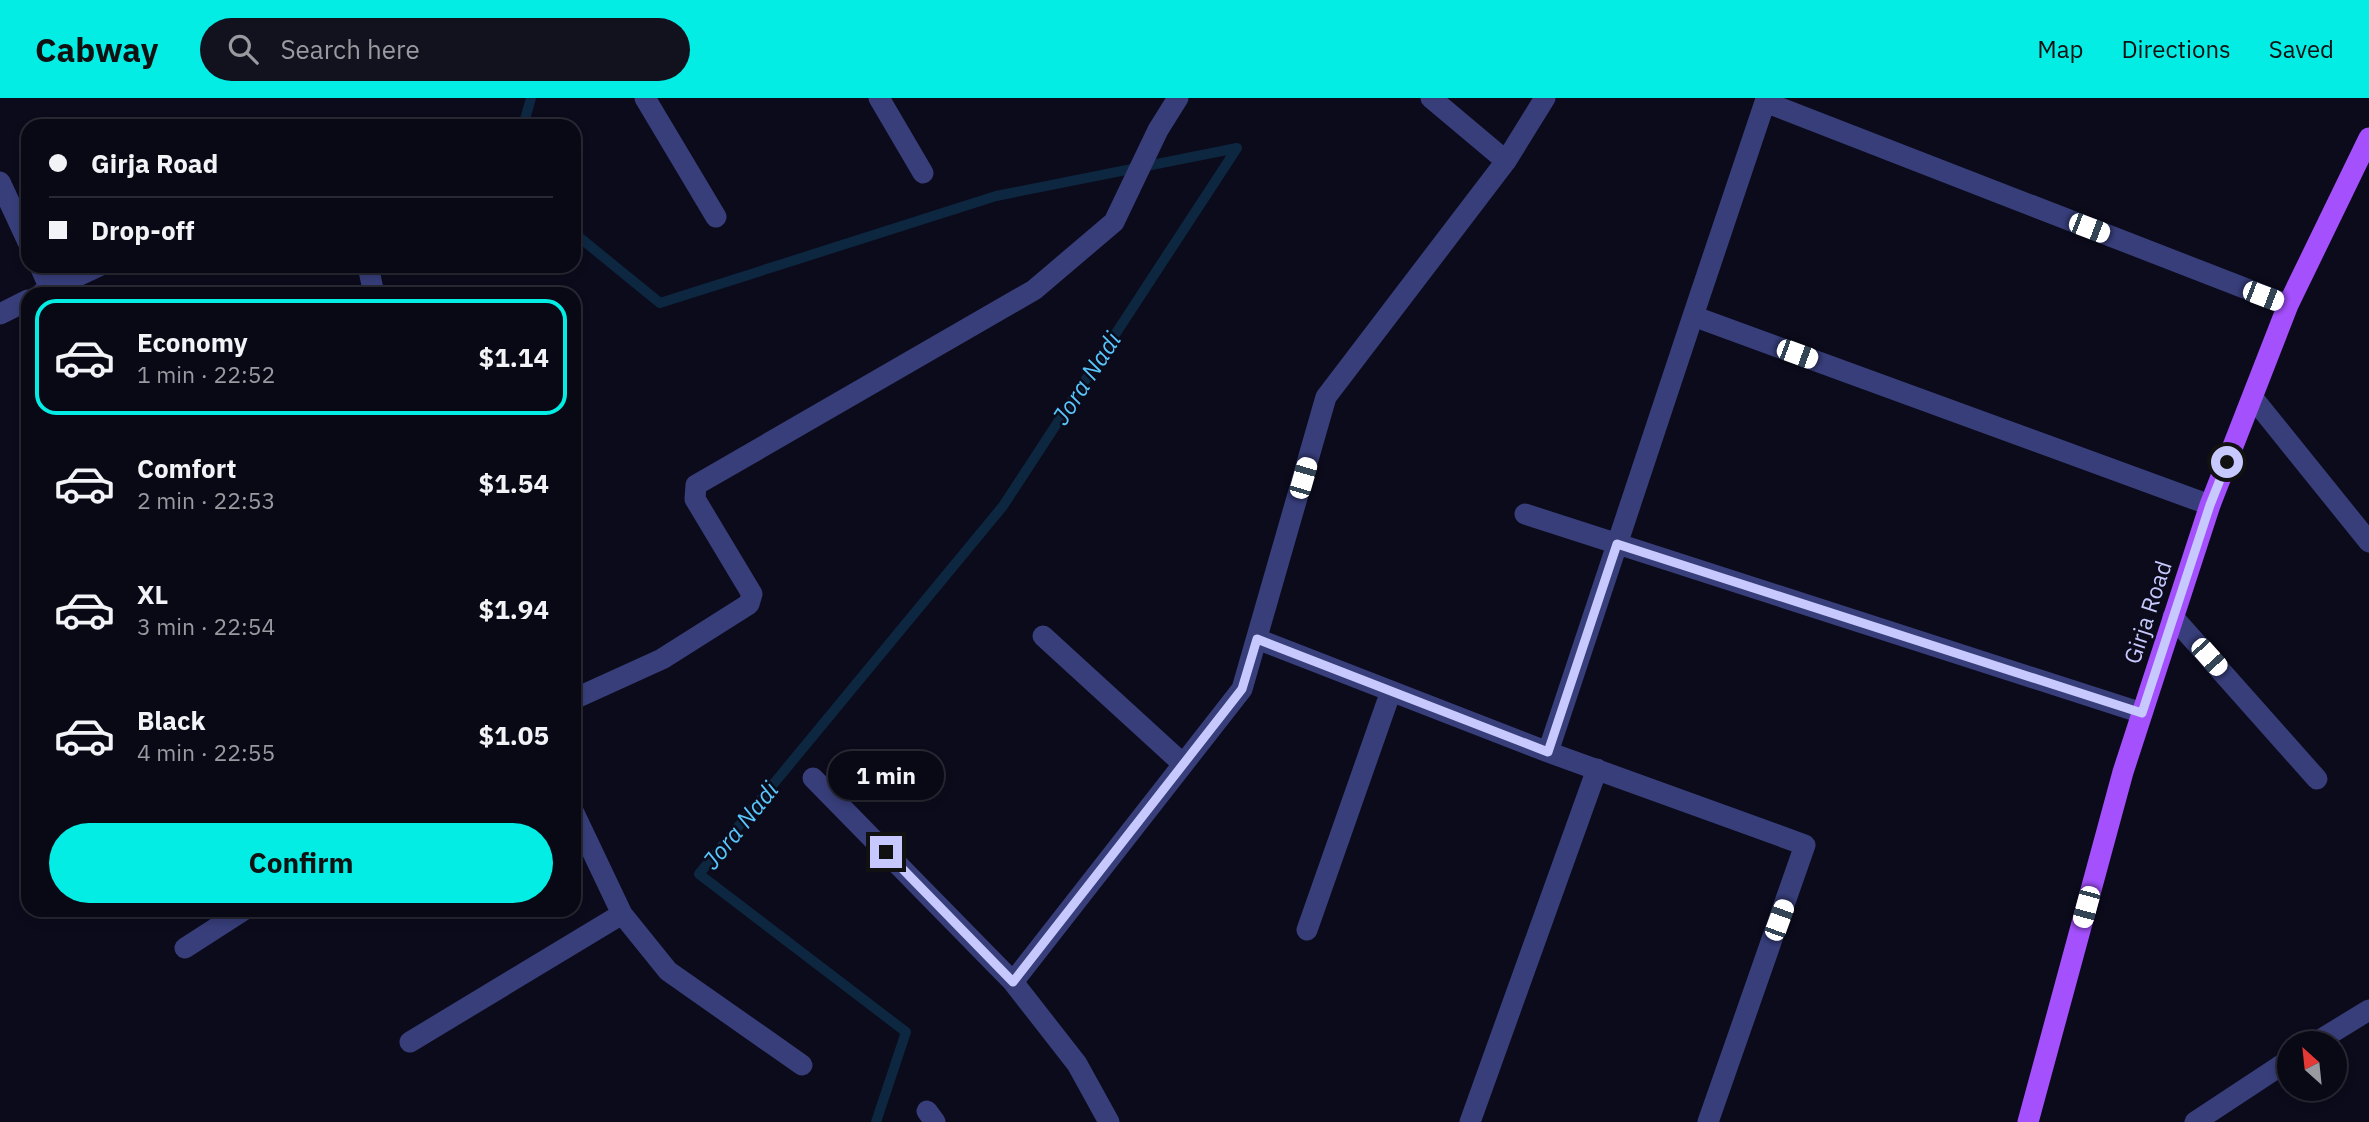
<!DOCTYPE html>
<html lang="en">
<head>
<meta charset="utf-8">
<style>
  :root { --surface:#090815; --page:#12111e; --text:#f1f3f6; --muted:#999aa0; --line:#292934; --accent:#04ede4 }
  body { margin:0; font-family:"IBM Plex Sans",sans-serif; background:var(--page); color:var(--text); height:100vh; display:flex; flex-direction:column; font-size:26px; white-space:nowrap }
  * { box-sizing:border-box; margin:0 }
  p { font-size:23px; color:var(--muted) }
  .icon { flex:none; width:38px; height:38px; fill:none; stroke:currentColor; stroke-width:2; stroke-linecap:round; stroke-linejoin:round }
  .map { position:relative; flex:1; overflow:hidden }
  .details { position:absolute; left:21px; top:189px; width:560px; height:630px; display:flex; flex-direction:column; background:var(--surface); border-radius:21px; box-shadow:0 4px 10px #0003,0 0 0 2px var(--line) }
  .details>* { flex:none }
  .banner { position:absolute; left:21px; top:21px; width:560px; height:154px; border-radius:21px; box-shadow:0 4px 10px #0003,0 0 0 2px var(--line); display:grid; align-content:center; height:154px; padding:0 28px; background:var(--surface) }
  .needle { width:46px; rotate:333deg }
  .tools { position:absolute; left:2277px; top:933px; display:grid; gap:14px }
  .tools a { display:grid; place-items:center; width:70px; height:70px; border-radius:50%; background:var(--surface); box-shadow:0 4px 10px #0003,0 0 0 2px var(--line); font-size:35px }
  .end { position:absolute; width:32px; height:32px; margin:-16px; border:9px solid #c7c9fe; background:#111; box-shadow:0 0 0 4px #111 }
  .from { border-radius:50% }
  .bubble { position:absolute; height:49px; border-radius:24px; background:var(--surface); box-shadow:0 4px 10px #0003,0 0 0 2px var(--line); font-size:23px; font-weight:700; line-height:49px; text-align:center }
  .car { position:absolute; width:21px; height:42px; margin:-21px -10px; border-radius:9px; box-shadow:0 0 5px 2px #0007; background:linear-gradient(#fff 24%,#345 0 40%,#fff 0 76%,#345 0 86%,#fff 0) }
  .banner b { display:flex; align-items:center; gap:24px; height:66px; font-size:26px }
  .banner b+b { border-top:2px solid var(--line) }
  .banner i { width:18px; height:18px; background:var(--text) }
  ul { padding:12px 0 0; list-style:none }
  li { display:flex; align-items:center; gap:21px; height:116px; margin:0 14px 10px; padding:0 14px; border:4px solid transparent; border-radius:21px }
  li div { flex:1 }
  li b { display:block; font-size:26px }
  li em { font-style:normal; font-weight:700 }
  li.current { border-color:var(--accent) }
  li>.icon { width:63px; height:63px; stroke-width:1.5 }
  .button { display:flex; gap:14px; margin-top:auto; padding:14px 28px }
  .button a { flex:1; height:80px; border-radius:42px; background:var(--accent); color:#111; font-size:28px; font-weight:700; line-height:80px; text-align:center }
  header { display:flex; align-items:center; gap:42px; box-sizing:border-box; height:98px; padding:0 35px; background:var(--accent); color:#111 }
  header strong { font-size:33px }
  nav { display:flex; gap:38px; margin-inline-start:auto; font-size:24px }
  .search { width:490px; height:63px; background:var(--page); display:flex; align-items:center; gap:18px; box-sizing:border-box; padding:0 24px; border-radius:38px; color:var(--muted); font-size:26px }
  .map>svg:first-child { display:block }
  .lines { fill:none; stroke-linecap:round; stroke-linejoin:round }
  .stream { stroke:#0c273f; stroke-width:10 }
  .minor { stroke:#373e7a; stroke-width:21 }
  .major { stroke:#a450fc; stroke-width:21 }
  .route { stroke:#c7c9fe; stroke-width:9 }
  .labels { text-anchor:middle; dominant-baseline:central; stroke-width:5; stroke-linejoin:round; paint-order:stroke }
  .street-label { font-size:23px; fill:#c7c9fe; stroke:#0c0b1c }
  .water-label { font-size:24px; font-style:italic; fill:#57c7fc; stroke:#0c0b1c }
</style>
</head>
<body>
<header>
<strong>Cabway</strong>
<div class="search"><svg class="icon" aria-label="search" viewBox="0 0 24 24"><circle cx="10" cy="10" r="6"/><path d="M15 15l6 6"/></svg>Search here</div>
<nav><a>Map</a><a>Directions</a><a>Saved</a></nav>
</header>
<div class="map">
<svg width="2369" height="1024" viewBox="0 0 2369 1024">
  <rect width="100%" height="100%" fill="#0c0b1c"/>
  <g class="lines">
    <path class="stream" d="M523,28l8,-28
      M574,135l86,70 336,-107 241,-48 -234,358 -304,368 207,158 -30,90"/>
    <path class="minor" d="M645,0l71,119
      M879,0l44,75
      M1431,0l75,63
      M0,84l28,60
      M40,168l10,23 -9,5
      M368,168l6,28
      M50,191l49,-23
      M0,216l28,-14
      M1693,218l72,-214 523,203
      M2253,300l116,144
      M1525,416l617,199
      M2173,519l144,162
      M1043,538l140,128
      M1257,541l291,113 257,93 -97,277
      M574,601l88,-40 87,-55 3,-10 -57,-95 1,-14 338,-195 80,-68 44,-92 20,-32
      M1548,654l145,-436 517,189
      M813,680l200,204 64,82 32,58
      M574,715l48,101 46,57 134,94
      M1307,832l84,-239
      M185,850l59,-38
      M1013,884l229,-293 84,-292 180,-236 39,-63
      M410,944l212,-128
      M2315,945l54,-33
      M927,1013l8,11
      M1470,1024l127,-353
      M2195,1024l94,-62"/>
    <path class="major" d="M2028,1024l95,-350 87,-267 78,-200 81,-167"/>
  </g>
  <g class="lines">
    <path class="route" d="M886,754l127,130 229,-293 15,-50 291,113 69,-208 525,169 68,-208 17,-43"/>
  </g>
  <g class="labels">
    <g class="street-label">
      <text transform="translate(2147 514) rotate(-72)">Girja Road</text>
    </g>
    <g class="water-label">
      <text transform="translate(1086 280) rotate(-57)">Jora Nadi</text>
      <text transform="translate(740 727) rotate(-51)">Jora Nadi</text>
    </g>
  </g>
</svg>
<div class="tools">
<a><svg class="needle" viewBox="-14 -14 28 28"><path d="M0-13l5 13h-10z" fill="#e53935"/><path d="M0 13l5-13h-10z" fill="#999aa0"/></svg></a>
</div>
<i class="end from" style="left:2227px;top:364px"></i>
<i class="end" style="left:886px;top:754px"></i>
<div class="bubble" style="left:828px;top:653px;width:116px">1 min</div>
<i class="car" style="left:2089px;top:130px;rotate:111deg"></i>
<i class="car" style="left:2263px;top:198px;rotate:111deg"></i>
<i class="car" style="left:1797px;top:256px;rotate:110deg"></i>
<i class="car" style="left:1303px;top:380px;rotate:16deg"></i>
<i class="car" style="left:2209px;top:559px;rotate:138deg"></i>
<i class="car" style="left:2086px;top:809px;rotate:195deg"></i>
<i class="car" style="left:1779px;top:822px;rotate:20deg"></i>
<div class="banner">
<b><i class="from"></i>Girja Road</b>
<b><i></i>Drop-off</b>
</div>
<section class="details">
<ul>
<li class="current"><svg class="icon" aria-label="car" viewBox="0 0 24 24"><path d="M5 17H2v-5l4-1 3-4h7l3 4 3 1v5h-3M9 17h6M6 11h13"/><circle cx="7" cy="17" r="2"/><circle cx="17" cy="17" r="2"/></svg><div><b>Economy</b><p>1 min · 22:52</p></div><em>$1.14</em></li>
<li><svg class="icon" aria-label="car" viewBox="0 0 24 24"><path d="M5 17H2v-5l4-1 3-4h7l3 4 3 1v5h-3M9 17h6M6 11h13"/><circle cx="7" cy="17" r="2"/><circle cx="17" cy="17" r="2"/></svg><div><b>Comfort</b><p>2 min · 22:53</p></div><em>$1.54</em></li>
<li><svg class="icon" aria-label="car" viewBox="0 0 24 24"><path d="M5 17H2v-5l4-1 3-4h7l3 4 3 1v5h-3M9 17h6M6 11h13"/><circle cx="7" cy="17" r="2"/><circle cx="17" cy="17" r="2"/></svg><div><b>XL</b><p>3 min · 22:54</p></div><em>$1.94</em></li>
<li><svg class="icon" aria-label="car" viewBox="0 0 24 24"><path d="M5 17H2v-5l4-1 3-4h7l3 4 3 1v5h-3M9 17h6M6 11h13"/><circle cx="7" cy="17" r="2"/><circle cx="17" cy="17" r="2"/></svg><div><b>Black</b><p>4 min · 22:55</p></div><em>$1.05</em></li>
</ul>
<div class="button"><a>Confirm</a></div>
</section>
</div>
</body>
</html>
